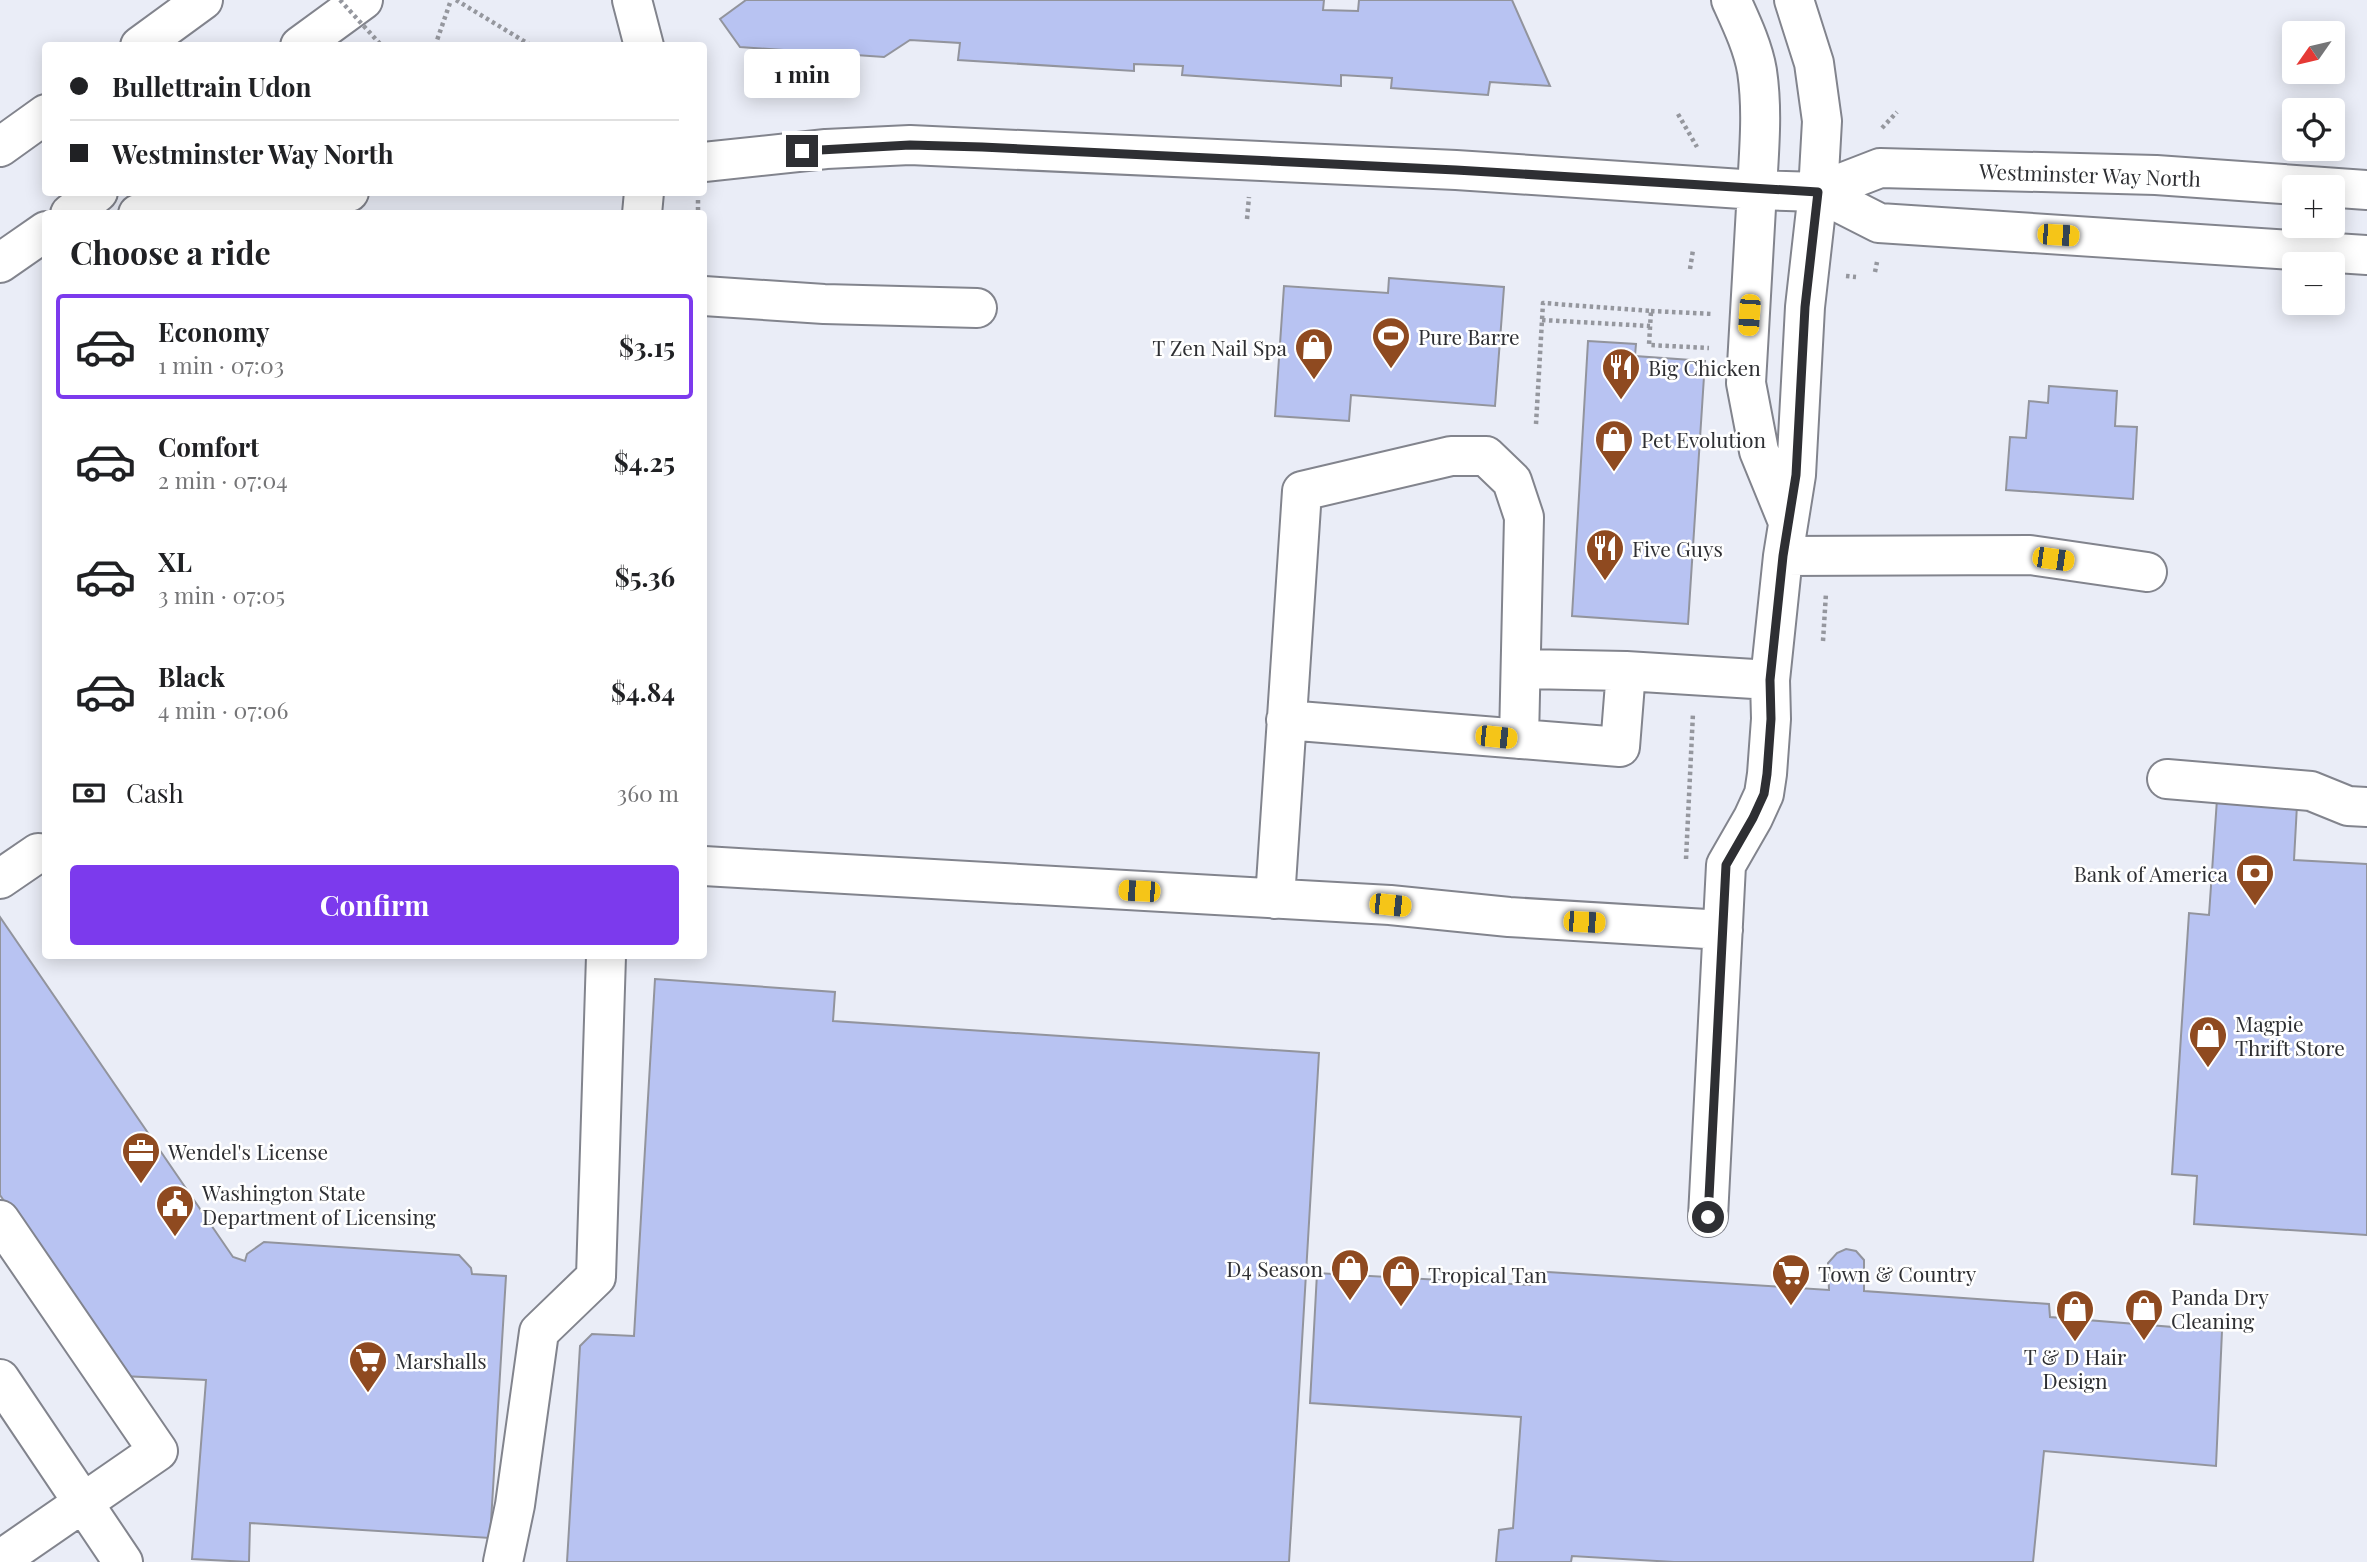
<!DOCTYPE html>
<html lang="en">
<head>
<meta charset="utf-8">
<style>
  :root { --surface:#fff; --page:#f2f2f2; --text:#202124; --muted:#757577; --line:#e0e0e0; --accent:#7c3aed }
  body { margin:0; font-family:"Playfair Display",serif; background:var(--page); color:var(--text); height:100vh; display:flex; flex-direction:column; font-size:26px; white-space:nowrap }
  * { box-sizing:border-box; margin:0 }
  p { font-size:23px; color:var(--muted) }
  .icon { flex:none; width:38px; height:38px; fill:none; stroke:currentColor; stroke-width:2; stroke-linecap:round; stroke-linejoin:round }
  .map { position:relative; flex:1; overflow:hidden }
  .details { position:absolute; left:42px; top:210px; width:665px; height:749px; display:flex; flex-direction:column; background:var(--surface); border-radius:7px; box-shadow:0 4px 18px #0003 }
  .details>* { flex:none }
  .guide { position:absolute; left:42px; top:42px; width:665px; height:154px; border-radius:7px; box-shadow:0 4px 18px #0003; display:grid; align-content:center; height:154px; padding:0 28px; background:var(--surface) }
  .needle { width:46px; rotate:236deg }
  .fabs { position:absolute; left:2282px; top:21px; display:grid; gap:14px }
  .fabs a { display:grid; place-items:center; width:63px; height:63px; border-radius:7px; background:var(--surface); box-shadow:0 4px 18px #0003; font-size:35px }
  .end { position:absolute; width:32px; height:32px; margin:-16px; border:9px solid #2e2f33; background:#fff; box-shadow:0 0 0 4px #fff }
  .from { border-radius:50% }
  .bubble { position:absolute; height:49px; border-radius:7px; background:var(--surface); box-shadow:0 4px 18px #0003; font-size:23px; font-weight:700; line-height:49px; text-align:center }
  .car { position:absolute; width:21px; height:42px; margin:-21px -10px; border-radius:9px; box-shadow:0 0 5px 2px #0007; background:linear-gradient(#f5c518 24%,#345 0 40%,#f5c518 0 76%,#345 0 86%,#f5c518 0) }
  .guide b { display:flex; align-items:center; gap:24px; height:66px; font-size:26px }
  .guide b+b { border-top:2px solid var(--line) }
  .guide i { width:18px; height:18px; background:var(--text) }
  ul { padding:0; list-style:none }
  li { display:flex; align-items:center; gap:21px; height:105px; margin:0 14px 10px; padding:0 14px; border:4px solid transparent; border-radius:7px }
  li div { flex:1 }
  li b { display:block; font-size:26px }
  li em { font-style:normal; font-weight:700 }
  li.on { border-color:var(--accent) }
  li>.icon { width:63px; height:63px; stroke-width:1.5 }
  h2 { padding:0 28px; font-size:32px; line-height:84px }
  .pay { display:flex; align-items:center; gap:18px; height:77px; padding:0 28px; font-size:26px }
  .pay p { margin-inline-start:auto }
  .action { display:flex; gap:14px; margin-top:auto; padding:14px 28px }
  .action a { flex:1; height:80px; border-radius:7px; background:var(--accent); color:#fff; font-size:28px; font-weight:700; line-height:80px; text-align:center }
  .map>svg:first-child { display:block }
  .building { fill:#b8c3f2; stroke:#92949d; stroke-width:2 }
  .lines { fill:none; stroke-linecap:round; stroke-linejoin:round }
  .minor-casing { stroke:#82848d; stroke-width:42 }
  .major-casing { stroke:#82848d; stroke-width:42 }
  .highway-casing { stroke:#82848d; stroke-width:42 }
  .path { stroke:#95979e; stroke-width:4.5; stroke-dasharray:3.5 3.5; stroke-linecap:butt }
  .minor { stroke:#fff; stroke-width:38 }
  .major { stroke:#fff; stroke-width:38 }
  .highway { stroke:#fff; stroke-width:38 }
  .path-bridge { stroke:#95979e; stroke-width:4.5; stroke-dasharray:3.5 3.5; stroke-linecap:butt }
  .route { stroke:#2e2f33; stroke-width:9 }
  .labels { text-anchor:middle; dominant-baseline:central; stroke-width:5; stroke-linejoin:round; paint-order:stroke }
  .street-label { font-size:21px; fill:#2e2f33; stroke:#fff }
  .poi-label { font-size:21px; fill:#2e2f33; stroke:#fff; text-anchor:start }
</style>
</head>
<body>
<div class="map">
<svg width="2367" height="1562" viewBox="0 0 2367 1562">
  <rect width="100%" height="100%" fill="#eaedf7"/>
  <path class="building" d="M746,0h578l-1,10 35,1 1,-11h153l38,86 -60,-4 -2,13 -97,-7 1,-10 -51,-3v11l-159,-11 1,-9 -49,-2v7l-176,-11 2,-17 -50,-3 -26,17 -144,-10 -20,-28z
    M1389,278l115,9 -9,119 -144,-11 -2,26 -74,-5 9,-130 104,7z
    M1588,341l48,3 -1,12 70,5 -17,263 -116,-8z
    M2049,386l68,5 -2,35 22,1 -4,72 -127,-9 4,-53 16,1 3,-37 19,2z
    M2217,799l80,6 -3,55 73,4v371l-173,-11 3,-48 -25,-2 17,-261 20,2z
    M0,917l233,340 12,4 2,-7 17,-12 195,13 12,13 1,6 34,2 -16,262 -240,-15 -1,39 -57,-3 14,-179 -84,-4 -122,-181z
    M655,979l180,13 -2,29 486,32 -30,509h-722l13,-216 12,-12 42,2z
    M1846,1249l10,2 8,9v31l185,13 1,13 172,14 -6,135 -172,-15 -11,111h-359l-102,-6 -1,6h-75l3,-32 14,-2 8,-111 -211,-14 7,-130 213,12 2,-14 297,19 -1,-27 9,-10z"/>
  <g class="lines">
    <defs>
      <path id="minor" d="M704,162l122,-13 84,-4 546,25 301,20 -11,193 13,68 29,71
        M138,214l57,-10 154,-12
        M642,214l2,-22
        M704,296l120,8 153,4
        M1783,556l247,-1 117,17
        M1521,669l105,2
        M1286,720l334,27 6,-76 144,9
        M2167,779l144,12 37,15 19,1
        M704,866l686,39 119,12 214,13
        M0,879l38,-26
        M1275,899l27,-408 149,-35h35l26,25 12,36 -5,222
        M1708,1217l18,-352 27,-47 11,-24 3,-20 4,-55 -1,-39 13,-124 13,-81 9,-168 13,-115
        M0,1220l158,231 -158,109
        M0,1379l123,183
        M503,1562l12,-57 24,-173 57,-55 10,-321"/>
      <path id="major" d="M1731,0c10,22 22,47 26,71 6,40 2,79 0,119l61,2 62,-24 276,7 211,15
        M1794,0l20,63 8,58 -4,71
        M1818,192l61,31 488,32"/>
      <path id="highway" d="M632,0l12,46
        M140,46l63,-46
        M300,46l63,-46
        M0,147l46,-33
        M70,214l28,-22
        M0,263l46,-32"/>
    </defs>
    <use href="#minor" class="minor-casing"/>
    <use href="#major" class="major-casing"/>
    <use href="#highway" class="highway-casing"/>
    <path class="path" d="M456,0l76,46
      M435,46l16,-46
      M1678,114l19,33
      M1882,128l15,-16
      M698,200v14
      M1247,219l2,-22
      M1690,269l3,-19
      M1875,272l2,-10
      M1846,276l10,1
      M1651,311l62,3
      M1542,320l108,6
      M1536,424l7,-121 108,8 -2,34 60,3
      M1823,641l3,-48
      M1686,859l7,-146"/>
    <use href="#minor" class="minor"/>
    <use href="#major" class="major"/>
    <use href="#highway" class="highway"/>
    <path class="path-bridge" d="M340,0l42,46"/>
  </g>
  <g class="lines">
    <path class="route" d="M802,151l108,-6 72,2 474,23 362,22 -13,115 -9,168 -13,81 -13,124 1,39 -4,55 -3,20 -11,24 -27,47 -18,352"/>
  </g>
  <defs>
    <symbol id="stadium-pin" viewBox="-11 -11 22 30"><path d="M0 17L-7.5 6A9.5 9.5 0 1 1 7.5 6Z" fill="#8f4a20" stroke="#fff"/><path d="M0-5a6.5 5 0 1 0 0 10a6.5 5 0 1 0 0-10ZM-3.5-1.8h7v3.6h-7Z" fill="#fff"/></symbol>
    <symbol id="shop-pin" viewBox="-11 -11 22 30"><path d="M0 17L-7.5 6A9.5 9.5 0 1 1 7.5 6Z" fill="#8f4a20" stroke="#fff"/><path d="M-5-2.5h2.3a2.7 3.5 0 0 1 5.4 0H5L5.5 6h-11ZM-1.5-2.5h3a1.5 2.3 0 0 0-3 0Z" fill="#fff"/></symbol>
    <symbol id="restaurant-pin" viewBox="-11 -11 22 30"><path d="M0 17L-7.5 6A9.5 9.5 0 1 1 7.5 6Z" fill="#8f4a20" stroke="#fff"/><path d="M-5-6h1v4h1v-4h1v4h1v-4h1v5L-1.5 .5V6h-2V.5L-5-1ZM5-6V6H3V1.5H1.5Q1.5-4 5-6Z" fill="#fff"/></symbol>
    <symbol id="bank-pin" viewBox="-11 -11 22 30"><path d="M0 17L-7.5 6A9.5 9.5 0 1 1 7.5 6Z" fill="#8f4a20" stroke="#fff"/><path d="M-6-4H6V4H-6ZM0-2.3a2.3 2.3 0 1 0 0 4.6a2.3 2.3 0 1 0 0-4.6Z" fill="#fff"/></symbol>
    <symbol id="office-pin" viewBox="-11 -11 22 30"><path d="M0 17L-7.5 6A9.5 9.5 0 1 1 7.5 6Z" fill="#8f4a20" stroke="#fff"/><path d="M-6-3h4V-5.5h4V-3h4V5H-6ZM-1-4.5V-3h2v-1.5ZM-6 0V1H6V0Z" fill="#fff"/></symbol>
    <symbol id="civic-pin" viewBox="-11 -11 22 30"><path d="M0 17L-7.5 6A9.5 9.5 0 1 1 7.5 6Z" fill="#8f4a20" stroke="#fff"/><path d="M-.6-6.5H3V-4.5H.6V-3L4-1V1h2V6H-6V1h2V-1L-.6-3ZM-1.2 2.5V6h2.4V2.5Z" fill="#fff"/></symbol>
    <symbol id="supermarket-pin" viewBox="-11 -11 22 30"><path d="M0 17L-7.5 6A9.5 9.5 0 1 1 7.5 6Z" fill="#8f4a20" stroke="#fff"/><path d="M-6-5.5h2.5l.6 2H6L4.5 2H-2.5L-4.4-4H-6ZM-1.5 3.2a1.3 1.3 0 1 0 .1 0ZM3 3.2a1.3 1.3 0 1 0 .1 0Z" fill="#fff"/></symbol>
  </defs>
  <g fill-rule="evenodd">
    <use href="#stadium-pin" x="1369" y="314" width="44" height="60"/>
    <use href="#shop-pin" x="1292" y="325" width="44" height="60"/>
    <use href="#restaurant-pin" x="1599" y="345" width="44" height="60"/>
    <use href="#shop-pin" x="1592" y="417" width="44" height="60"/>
    <use href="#restaurant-pin" x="1583" y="526" width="44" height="60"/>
    <use href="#bank-pin" x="2233" y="851" width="44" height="60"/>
    <use href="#shop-pin" x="2186" y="1013" width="44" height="60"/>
    <use href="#office-pin" x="119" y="1129" width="44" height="60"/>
    <use href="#civic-pin" x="153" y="1182" width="44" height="60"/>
    <use href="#shop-pin" x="1328" y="1246" width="44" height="60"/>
    <use href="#supermarket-pin" x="1769" y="1251" width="44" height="60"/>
    <use href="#shop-pin" x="1379" y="1252" width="44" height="60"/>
    <use href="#shop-pin" x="2122" y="1286" width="44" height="60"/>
    <use href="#shop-pin" x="2053" y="1287" width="44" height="60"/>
    <use href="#supermarket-pin" x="346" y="1338" width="44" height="60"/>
  </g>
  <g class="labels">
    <g class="street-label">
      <text transform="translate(2090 174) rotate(2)">Westminster Way North</text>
    </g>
    <g class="poi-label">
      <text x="1418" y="336">Pure Barre</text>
      <text x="1287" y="347" text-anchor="end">T Zen Nail Spa</text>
      <text x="1648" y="367">Big Chicken</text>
      <text x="1641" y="439">Pet Evolution</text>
      <text x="1632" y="548">Five Guys</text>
      <text x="2228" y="873" text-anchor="end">Bank of America</text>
      <text x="2235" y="1023">Magpie<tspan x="2235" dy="24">Thrift Store</tspan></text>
      <text x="168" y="1151">Wendel's License</text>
      <text x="202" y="1192">Washington State<tspan x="202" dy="24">Department of Licensing</tspan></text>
      <text x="1323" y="1268" text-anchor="end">D4 Season</text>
      <text x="1818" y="1273">Town &amp; Country</text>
      <text x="1428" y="1274">Tropical Tan</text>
      <text x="2171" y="1296">Panda Dry<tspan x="2171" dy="24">Cleaning</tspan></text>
      <text x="2075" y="1356" text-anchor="middle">T &amp; D Hair<tspan x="2075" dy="24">Design</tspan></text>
      <text x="395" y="1360">Marshalls</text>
    </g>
  </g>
</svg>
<div class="fabs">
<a><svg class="needle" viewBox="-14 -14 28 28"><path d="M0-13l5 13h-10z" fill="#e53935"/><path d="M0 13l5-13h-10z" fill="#757577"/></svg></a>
<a><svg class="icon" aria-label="locate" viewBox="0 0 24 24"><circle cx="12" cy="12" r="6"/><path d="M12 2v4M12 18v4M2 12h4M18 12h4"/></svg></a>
<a>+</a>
<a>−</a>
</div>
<i class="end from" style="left:1708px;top:1217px"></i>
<i class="end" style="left:802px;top:151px"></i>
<div class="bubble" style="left:744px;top:49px;width:116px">1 min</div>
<i class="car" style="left:2058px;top:235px;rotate:94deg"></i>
<i class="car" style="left:1749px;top:315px;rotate:184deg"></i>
<i class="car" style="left:2053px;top:559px;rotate:98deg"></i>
<i class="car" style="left:1496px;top:737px;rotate:96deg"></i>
<i class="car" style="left:1139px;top:891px;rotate:273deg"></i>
<i class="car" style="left:1390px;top:905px;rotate:96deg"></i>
<i class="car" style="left:1584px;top:922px;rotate:93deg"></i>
<div class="guide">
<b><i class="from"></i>Bullettrain Udon</b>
<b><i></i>Westminster Way North</b>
</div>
<section class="details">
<h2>Choose a ride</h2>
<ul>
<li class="on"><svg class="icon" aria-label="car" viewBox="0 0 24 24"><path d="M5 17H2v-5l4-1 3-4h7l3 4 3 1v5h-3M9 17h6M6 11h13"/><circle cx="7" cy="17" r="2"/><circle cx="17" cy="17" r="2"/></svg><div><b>Economy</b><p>1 min · 07:03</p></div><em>$3.15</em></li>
<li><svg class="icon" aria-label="car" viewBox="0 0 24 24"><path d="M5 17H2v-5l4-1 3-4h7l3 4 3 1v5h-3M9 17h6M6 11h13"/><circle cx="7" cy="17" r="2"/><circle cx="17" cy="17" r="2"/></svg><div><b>Comfort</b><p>2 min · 07:04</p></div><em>$4.25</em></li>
<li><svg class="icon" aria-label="car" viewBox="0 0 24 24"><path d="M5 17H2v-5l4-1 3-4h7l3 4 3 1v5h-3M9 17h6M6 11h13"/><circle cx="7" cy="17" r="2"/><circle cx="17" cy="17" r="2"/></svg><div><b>XL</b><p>3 min · 07:05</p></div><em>$5.36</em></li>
<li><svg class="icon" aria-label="car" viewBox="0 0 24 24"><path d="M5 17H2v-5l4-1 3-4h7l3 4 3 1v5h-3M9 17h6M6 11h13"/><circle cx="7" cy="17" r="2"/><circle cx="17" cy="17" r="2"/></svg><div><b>Black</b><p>4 min · 07:06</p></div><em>$4.84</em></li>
</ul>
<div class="pay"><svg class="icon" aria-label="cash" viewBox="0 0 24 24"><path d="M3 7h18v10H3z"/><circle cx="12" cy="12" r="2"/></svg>Cash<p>360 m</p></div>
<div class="action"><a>Confirm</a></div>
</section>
</div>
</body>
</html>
